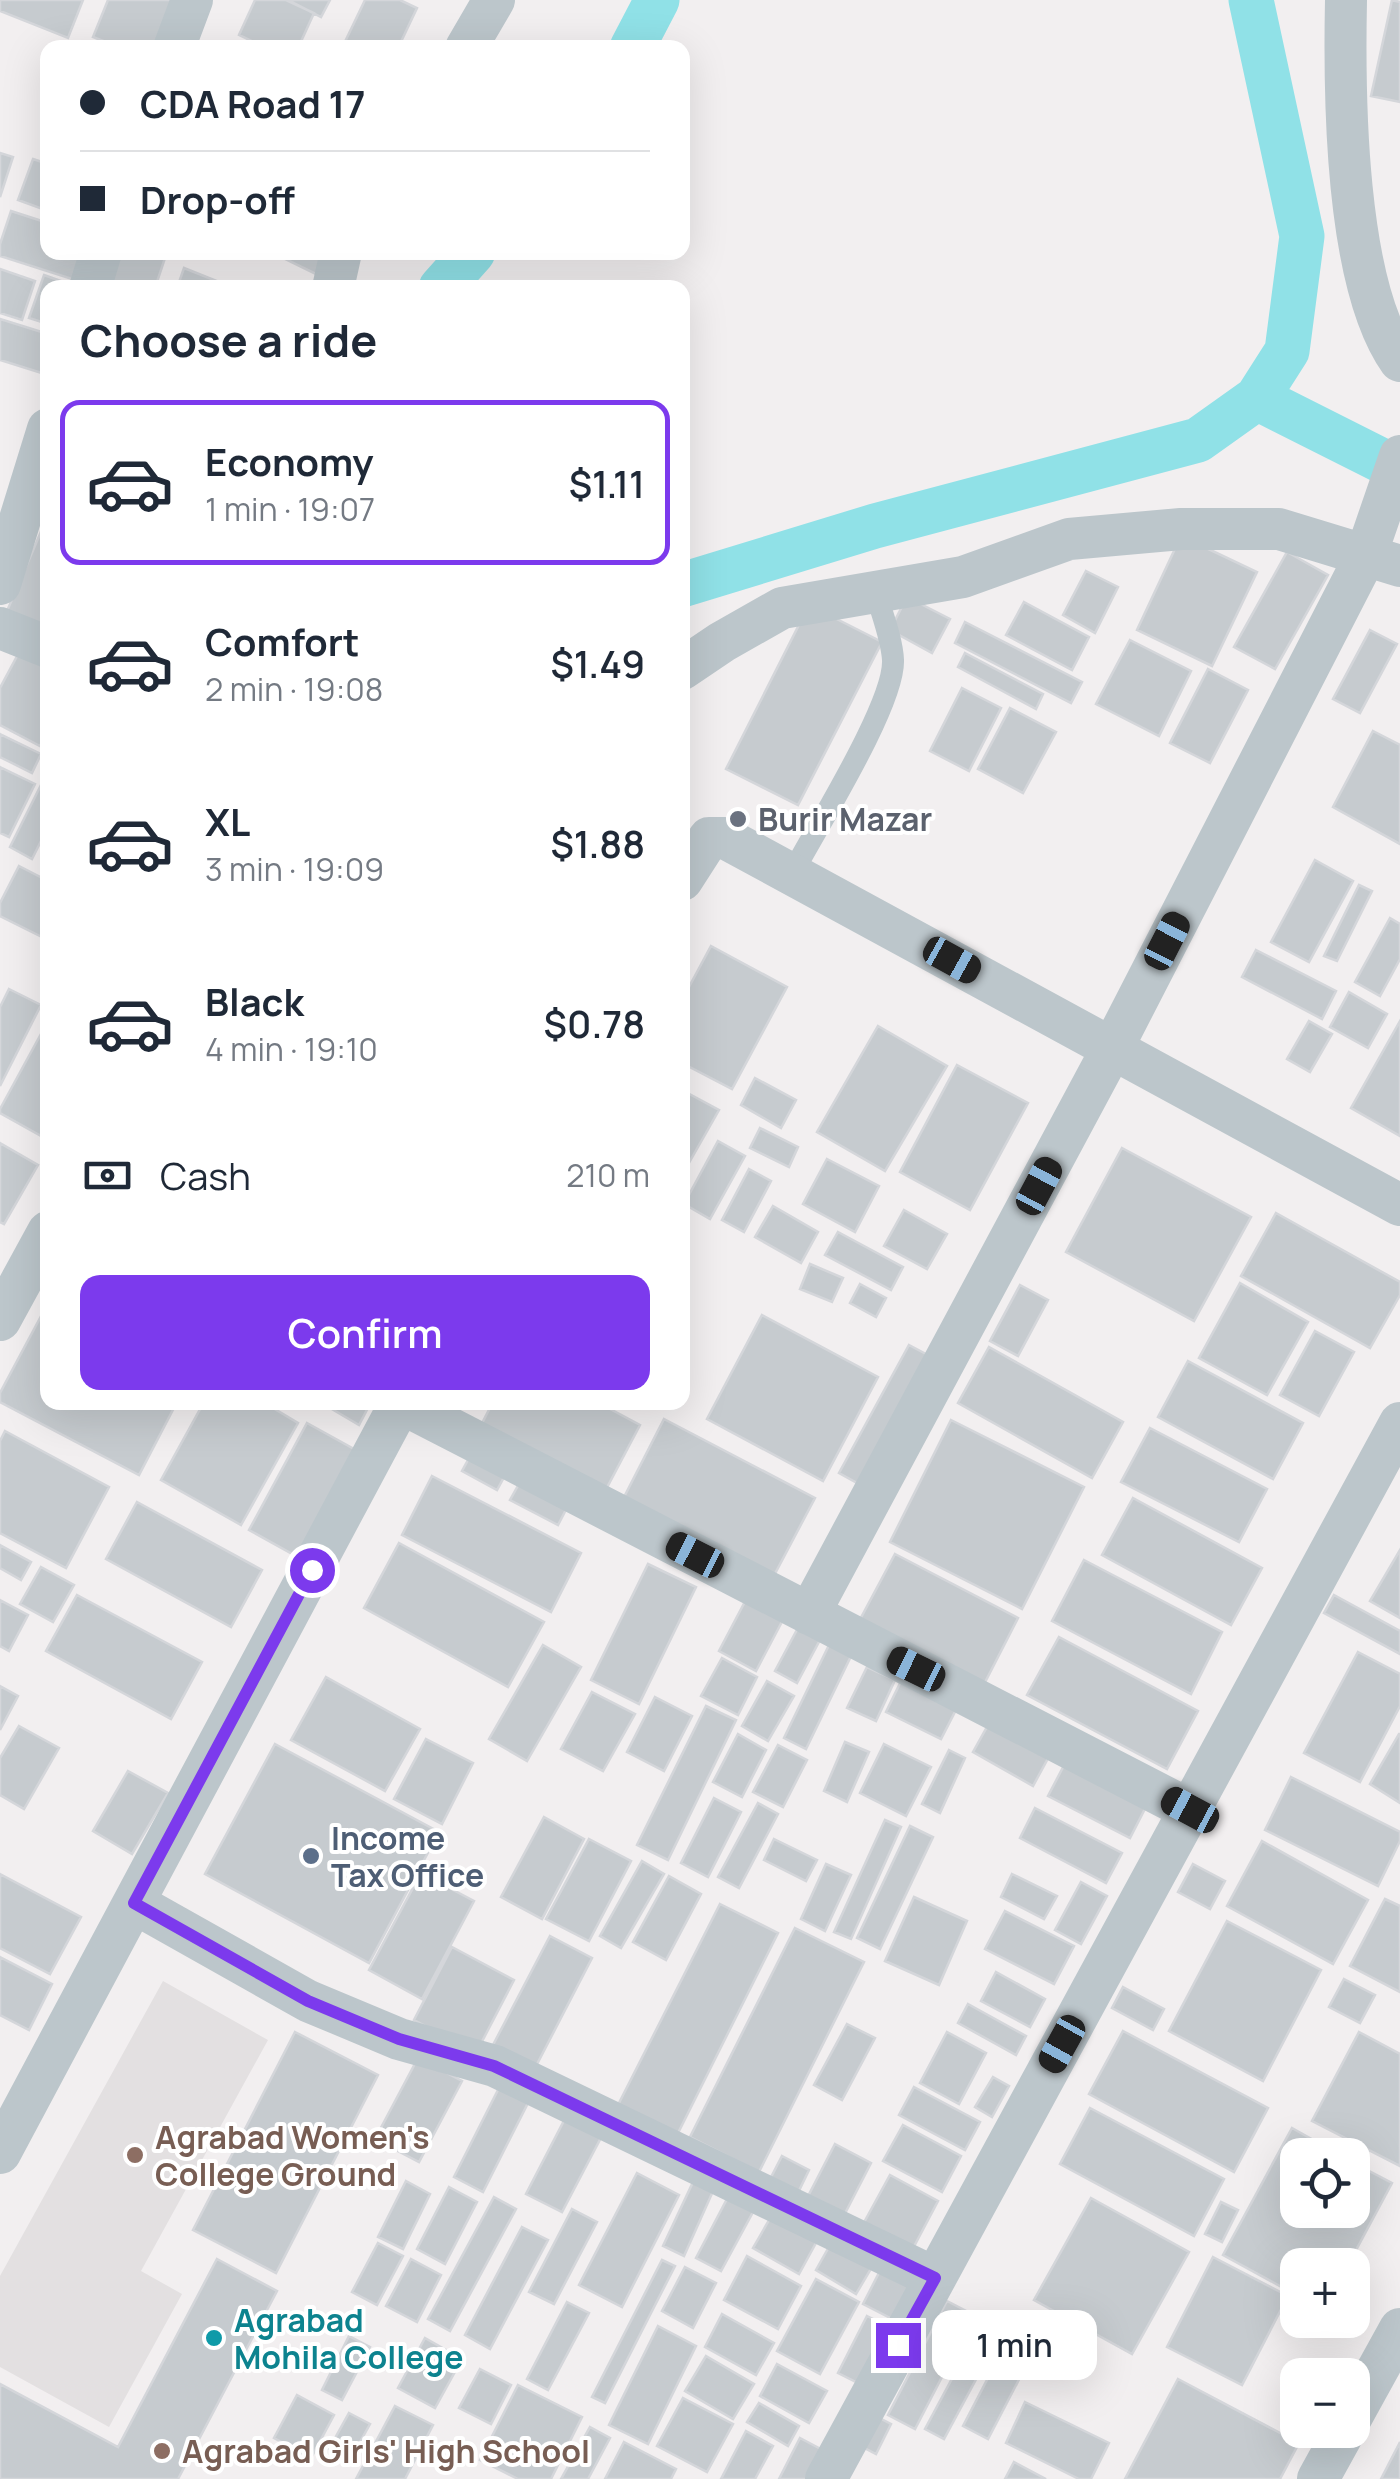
<!DOCTYPE html>
<html lang="en">
<head>
<meta charset="utf-8">
<style>
  :root { --surface:#fff; --page:#f6f6f7; --text:#1f2937; --muted:#747a83; --line:#e0e1e3; --accent:#7c3aed }
  body { margin:0; font-family:Manrope,sans-serif; background:var(--page); color:var(--text); height:100vh; display:flex; flex-direction:column; font-size:38px; white-space:nowrap }
  * { box-sizing:border-box; margin:0 }
  p { font-size:32px; color:var(--muted) }
  .icon { flex:none; width:55px; height:55px; fill:none; stroke:currentColor; stroke-width:2; stroke-linecap:round; stroke-linejoin:round }
  .map { position:relative; flex:1; overflow:hidden }
  .details { position:absolute; left:40px; top:280px; width:650px; height:1130px; display:flex; flex-direction:column; background:var(--surface); border-radius:20px; box-shadow:0 10px 40px #0002 }
  .details>* { flex:none }
  .banner { position:absolute; left:40px; top:40px; width:650px; height:220px; border-radius:20px; box-shadow:0 10px 40px #0002; display:grid; align-content:center; height:220px; padding:0 40px; background:var(--surface) }
  .buttons { position:absolute; left:1280px; top:2138px; display:grid; gap:20px }
  .buttons a { display:grid; place-items:center; width:90px; height:90px; border-radius:20px; background:var(--surface); box-shadow:0 10px 40px #0002; font-size:50px }
  .end { position:absolute; width:45px; height:45px; margin:-22px; border:12px solid #7c3aed; background:#fff; box-shadow:0 0 0 5px #fff }
  .from { border-radius:50% }
  .bubble { position:absolute; height:70px; border-radius:20px; background:var(--surface); box-shadow:0 10px 40px #0002; font-size:32px; font-weight:600; line-height:70px; text-align:center }
  .car { position:absolute; width:30px; height:60px; margin:-30px -15px; border-radius:12px; box-shadow:0 0 8px 2px #0007; background:linear-gradient(#222 24%,#8ab4d8 0 40%,#222 0 76%,#8ab4d8 0 86%,#222 0) }
  .banner b { display:flex; align-items:center; gap:35px; height:95px; font-size:38px }
  .banner b+b { border-top:2px solid var(--line) }
  .banner i { width:25px; height:25px; background:var(--text) }
  ul { padding:0; list-style:none }
  li { display:flex; align-items:center; gap:30px; height:165px; margin:0 20px 15px; padding:0 20px; border:5px solid transparent; border-radius:20px }
  li div { flex:1 }
  li b { display:block; font-size:38px }
  li em { font-style:normal; font-weight:600 }
  li.current { border-color:var(--accent) }
  li>.icon { width:90px; height:90px; stroke-width:1.5 }
  h2 { padding:0 40px; font-size:45px; line-height:120px }
  .pay { display:flex; align-items:center; gap:25px; height:110px; padding:0 40px; font-size:38px }
  .pay p { margin-inline-start:auto }
  .button { display:flex; gap:20px; margin-top:auto; padding:20px 40px }
  .button a { flex:1; height:115px; border-radius:20px; background:var(--accent); color:#fff; font-size:40px; font-weight:600; line-height:115px; text-align:center }
  .map>svg:first-child { display:block }
  .education { fill:#e3e0e1 }
  .lines { fill:none; stroke-linecap:round; stroke-linejoin:round }
  .canal { stroke:#90e1e7; stroke-width:45 }
  .building { fill:#c6cbcf; stroke:#d4d6da; stroke-width:2.5 }
  .service { stroke:#bcc6cb; stroke-width:22 }
  .minor { stroke:#bcc6cb; stroke-width:42 }
  .route { stroke:#7c3aed; stroke-width:12 }
  .worship-dot { fill:#6b7280; stroke:#fff; stroke-width:4 }
  .service-dot { fill:#5c6f8a; stroke:#fff; stroke-width:4 }
  .education-dot { fill:#8d6e63; stroke:#fff; stroke-width:4 }
  .culture-dot { fill:#0f9aa8; stroke:#fff; stroke-width:4 }
  .labels { text-anchor:middle; dominant-baseline:central; stroke-width:8; stroke-linejoin:round; paint-order:stroke }
  .worship-label { font-size:32px; font-weight:bold; fill:#5b616d; stroke:#fff; text-anchor:start }
  .service-label { font-size:32px; font-weight:bold; fill:#4e5e75; stroke:#fff; text-anchor:start }
  .education-label { font-size:32px; font-weight:bold; fill:#785e54; stroke:#fff; text-anchor:start }
  .culture-label { font-size:32px; font-weight:bold; fill:#0d838f; stroke:#fff; text-anchor:start }
</style>
</head>
<body>
<div class="map">
<svg width="1400" height="2479" viewBox="0 0 1400 2479">
  <rect width="100%" height="100%" fill="#f2eff0"/>
  <path class="education" d="M163,1981l105,59 -127,231 41,23 -73,133 -109,-60v-91z"/>
  <g class="lines">
    <path class="canal" d="M632,48l25,-48
      M441,288l32,-36
      M1257,398l143,72
      M682,585l193,-59 323,-86 59,-42 30,-47 15,-115 -51,-236"/>
  </g>
  <path class="building" d="M0,0h83l-15,38 -68,-27z
    M108,0h77l-18,48h-46l-28,-11z
    M255,0h31l28,13 -16,35h-32l-27,-13z
    M288,0h42l-9,17z
    M365,0h35l17,8 -19,40h-56z
    M1392,0l8,2v100l-29,-6z
    M0,153l13,4 -13,40z
    M33,159l15,5v47l-30,-11z
    M11,211l37,12v29h36l-9,28 -75,-24v-12z
    M120,252h47l-12,36h-46z
    M288,252h39l-11,22 -31,-15z
    M184,268l50,20h-57z
    M0,269l35,12 -13,39 -22,-7z
    M44,275l36,13h-32v36l-19,-6z
    M0,319l48,15v41l-48,-15z
    M43,527l5,1v101l-41,-18z
    M1181,536l76,36 -45,94 -75,-36z
    M1287,552l41,23 -53,94 -41,-22z
    M1086,571l32,16 -23,46 -32,-18z
    M907,597l43,22 -18,34 -42,-23z
    M1024,602l65,35 -17,33 -66,-35z
    M809,605l73,37 -84,163 -72,-36z
    M965,622l117,60 -11,21 -116,-60z
    M1370,630l27,14 -37,69 -27,-14z
    M1130,640l61,31 -32,65 -63,-32z
    M22,647l26,13v72l-8,14 -40,-21v-37z
    M965,653l78,41 -7,15 -78,-42z
    M1208,669l40,21 -38,73 -40,-20z
    M962,688l39,20 -32,63 -39,-20z
    M1010,708l46,24 -33,61 -45,-24z
    M1373,731l27,14v99l-67,-37z
    M0,734l41,20 -9,19 -32,-16z
    M0,767l35,17 -26,53 -9,-4z
    M44,779l4,2v46l-16,32 -22,-12z
    M1315,860l38,21 -44,81 -38,-20z
    M19,866l29,15v59l-48,-24v-13z
    M1359,885l13,6 -35,70 -13,-5z
    M1390,918l10,6v35l-20,37 -25,-14z
    M711,946l76,41 -55,102 -50,-26v-63z
    M1256,950l80,41 -14,28 -80,-42z
    M9,989l32,16 -41,81v-79z
    M1349,992l38,22 -19,34 -38,-21z
    M48,1021v108l-5,8 -43,-24v-4z
    M1309,1021l23,13 -22,38 -23,-13z
    M1400,1021v115l-49,-28z
    M878,1026l69,40 -62,105 -68,-39z
    M957,1065l71,38 -58,107 -70,-38z
    M755,1078l41,22 -15,28 -40,-23z
    M682,1090l37,20 -37,65z
    M760,1128l38,19 -9,20 -39,-19z
    M718,1141l27,15 -35,63 -26,-15z
    M0,1143l38,22 -34,59 -4,-2z
    M1122,1148l129,69 -57,104 -128,-69z
    M827,1159l52,27 -24,46 -52,-28z
    M749,1169l22,12 -27,51 -22,-12z
    M773,1206l45,26 -17,31 -46,-26z
    M904,1210l43,24 -20,35 -43,-23z
    M1276,1213l124,69v13l-30,53 -129,-72z
    M838,1232l65,35 -12,23 -66,-35z
    M810,1264l33,14 -11,24 -32,-13z
    M1240,1283l68,39 -41,73 -68,-37z
    M860,1284l26,14 -10,19 -26,-14z
    M1020,1285l28,15 -30,56 -28,-15z
    M48,1303v99h129l-38,73 -139,-73v-9z
    M762,1315l116,62 -55,104 -116,-62z
    M1315,1331l39,21 -35,64 -39,-21z
    M909,1345l30,16 -71,128 -29,-16z
    M989,1347l134,75 -31,56 -134,-75z
    M1188,1361l115,62 -30,56 -115,-62z
    M204,1402h59l35,21 -57,102 -80,-45z
    M320,1402h51l-12,23z
    M493,1402h104l43,23 -37,70 -125,-64z
    M664,1419l151,79 -45,85 -150,-78z
    M951,1420l133,67 -62,122 -132,-67z
    M307,1423l56,31 -58,107 -56,-31z
    M1150,1428l117,61 -28,53 -118,-60z
    M5,1431l104,56 -43,81 -66,-35v-92z
    M474,1449l35,19 -12,22 -35,-19z
    M524,1475l47,25 -13,25 -48,-25z
    M432,1476l149,77 -30,59 -149,-77z
    M1133,1498l129,70 -31,57 -129,-70z
    M137,1502l125,68 -31,57 -125,-68z
    M399,1543l145,79 -36,65 -144,-79z
    M0,1545l31,17 -10,18 -21,-12z
    M1400,1550v68l-30,-17z
    M895,1554l123,64 -38,74 -124,-65z
    M1084,1560l138,72 -31,62 -139,-73z
    M648,1564l48,23 -57,117 -48,-24z
    M41,1567l33,18 -21,37 -33,-18z
    M749,1594l37,20 -30,57 -37,-20z
    M77,1595l125,67 -31,57 -125,-68z
    M1334,1595l66,36v23l-76,-41z
    M0,1600l28,15 -19,36 -9,-5z
    M799,1626l22,12 -24,45 -22,-12z
    M1059,1637l139,74 -31,58 -140,-74z
    M830,1643l22,11 -46,95 -22,-11z
    M543,1645l38,22 -54,94 -38,-22z
    M1358,1652l42,22v32l-40,76 -56,-29z
    M722,1658l35,19 -19,38 -37,-19z
    M867,1667l28,13 -19,41 -29,-13z
    M904,1675l56,27 -19,37 -55,-27z
    M326,1677l94,52 -35,62 -94,-51z
    M767,1681l27,15 -26,45 -26,-15z
    M0,1686l18,10 -18,34z
    M592,1692l43,22 -32,57 -42,-22z
    M655,1697l37,19 -28,55 -37,-19z
    M706,1706l30,14 -68,140 -31,-15z
    M992,1718l60,33 -19,35 -60,-34z
    M19,1726l40,22 -35,61 -24,-14v-37z
    M738,1734l28,16 -24,47 -29,-15z
    M1399,1734h1v69l-30,-19z
    M426,1739l47,24 -31,61 -48,-25z
    M845,1742l24,10 -22,50 -23,-11z
    M275,1744l164,88 -70,131 -164,-89z
    M884,1744l47,23 -25,49 -46,-23z
    M778,1745l29,15 -24,47 -30,-15z
    M949,1750l16,8 -25,55 -18,-9z
    M1071,1752l81,43 -22,43 -82,-42z
    M128,1771l40,22 -36,61 -39,-23z
    M1291,1777l109,55v9l-22,45 -113,-56z
    M714,1798l27,14 -33,65 -27,-14z
    M758,1803l20,11 -39,74 -21,-11z
    M1035,1808l87,45 -16,30 -86,-45z
    M544,1817l40,22 -42,80 -41,-22z
    M885,1820l16,7 -50,112 -17,-7z
    M910,1826l23,11 -53,112 -23,-11z
    M589,1839l42,22 -42,80 -43,-22z
    M774,1839l43,21 -11,21 -42,-21z
    M1262,1841l106,59 -35,64 -106,-58z
    M642,1861l22,13 -43,74 -21,-12z
    M826,1864l25,11 -26,56 -24,-12z
    M1193,1864l32,17 -15,28 -32,-17z
    M421,1873l53,28 -52,98 -53,-29z
    M0,1874l81,43 -31,57 -50,-26z
    M1012,1874l45,22 -13,23 -43,-22z
    M669,1876l32,18 -35,66 -33,-18z
    M1081,1882l26,14 -26,48 -26,-14z
    M914,1897l53,24 -28,64 -54,-24z
    M1385,1899l15,7v86l-50,-26z
    M720,1904l58,29 -101,202 -59,-30z
    M1005,1911l69,35 -20,38 -69,-35z
    M1227,1921l94,49 -58,111 -94,-50z
    M795,1928l69,34 -105,210 -69,-35z
    M550,1936l42,22 -57,110 -42,-23z
    M452,1947l62,33 -38,73 -62,-33z
    M0,1957l52,27 -23,46 -29,-15z
    M996,1972l49,27 -15,28 -49,-26z
    M1344,1979l31,16 -15,28 -31,-16z
    M1123,1987l41,22 -11,21 -41,-22z
    M968,2004l58,32 -10,19 -58,-32z
    M847,2024l28,14 -33,62 -28,-15z
    M1123,2031l145,77 -34,64 -145,-78z
    M295,2032l83,43 -102,198 -83,-43z
    M947,2032l39,21 -27,51 -39,-21z
    M1359,2032l41,22v112l-88,-45z
    M418,2058l44,23 -43,81 -44,-23z
    M993,2077l16,9 -17,31 -17,-10z
    M500,2086l29,15 -46,91 -29,-15z
    M914,2087l66,35 -15,28 -66,-35z
    M1090,2108l134,71 -30,57 -134,-72z
    M569,2111l36,19 -43,82 -36,-18z
    M903,2125l58,31 -19,36 -59,-31z
    M1292,2128l48,27h-42v55h54v-48l40,21 -44,82h-50v31l-75,-41z
    M835,2144l36,19 -32,62 -36,-19z
    M782,2156l27,14 -15,31 -28,-14z
    M637,2173l42,22 -57,112 -43,-22z
    M890,2175l48,26 -28,53 -49,-26z
    M694,2180l20,9 -30,67 -21,-10z
    M406,2181l24,13 -27,55 -25,-12z
    M449,2187l28,15 -32,62 -28,-15z
    M494,2197l22,12 -66,122 -22,-12z
    M1091,2198l98,54 -57,102 -98,-54z
    M727,2199l26,13 -32,59 -25,-13z
    M1221,2202l17,8 -16,32 -17,-8z
    M572,2209l25,13 -43,82 -25,-12z
    M772,2215l45,26 -18,33 -46,-26z
    M522,2227l26,13 -58,109 -25,-14z
    M834,2238l41,24 -19,32 -40,-24z
    M378,2243l25,13 -26,49 -25,-13z
    M747,2256l54,30 -23,43 -54,-29z
    M1213,2257l75,39 -46,89 -75,-38z
    M217,2259l60,32 -99,188h-178v-95l118,63z
    M411,2259l30,16 -24,47 -31,-16z
    M662,2260l13,6 -70,137 -13,-6z
    M883,2265l42,22 -19,39 -43,-22z
    M685,2267l31,16 -23,45 -31,-17z
    M816,2279l43,23 -39,72 -43,-23z
    M947,2301l27,14 -59,114 -27,-14z
    M567,2302l22,11 -41,77 -21,-11z
    M722,2314l52,29 -18,32 -51,-28z
    M867,2316l33,16 -30,57 -32,-16z
    M984,2319l19,10 -59,110 -19,-10z
    M658,2326l38,20 -48,98 -39,-19z
    M1014,2328l25,13 -51,98 -25,-13z
    M349,2336l21,11 -28,53 -20,-10z
    M425,2338l37,21 -27,49 -37,-20z
    M706,2356l48,28 -21,35 -48,-28z
    M777,2364l50,27 -18,32 -49,-27z
    M480,2369l31,16 -20,39 -32,-16z
    M1178,2379l121,64 -19,36h-155z
    M518,2385l64,32 -31,62h-33l-38,-19z
    M297,2395l37,20 -23,43 -37,-20z
    M683,2398l50,26 -26,48 -50,-26z
    M1025,2402l84,41 -18,36h-12l-73,-36z
    M759,2403l40,23 -11,20 -41,-24z
    M395,2406l38,19 -28,54h-49z
    M866,2411l25,13 -15,30 -25,-13z
    M349,2413l21,11 -20,36 -21,-11z
    M590,2427l20,11 -22,41h-27z
    M746,2431l27,15 -18,33h-34z
    M800,2438l32,17 -13,24h-40z
    M624,2442l52,27 -5,10h-66z
    M1400,2442v37h-19z
    M1014,2462l32,17h-41z"/>
  <g class="lines">
    <path class="service" d="M792,874c23,-44 103,-170 101,-214 -1,-21 -11,-46 -17,-67"/>
    <path class="minor" d="M1346,0c-2,96 -1,284 54,361
      M174,48l18,-48
      M466,48l28,-48
      M90,288l11,-36
      M333,288l8,-36
      M0,584l48,-155
      M0,628l48,19
      M682,669l40,-27 60,-34 181,-31 106,-38 112,-10h98l121,37
      M682,880l27,-42h16l675,367
      M0,1320l48,-88
      M401,1403l789,407
      M809,1614l304,-567 253,-492 34,-99
      M134,1903l174,98 91,38 96,27 440,212
      M0,2153l401,-751
      M1352,2416l48,-87
      M826,2479l574,-1056
      M1318,2479l27,-49"/>
  </g>
  <g class="lines">
    <path class="route" d="M312,1570l-178,333 174,98 91,38 95,27 441,212 -37,67"/>
  </g>
  <circle class="worship-dot" cx="738" cy="819" r="10"/>
  <circle class="service-dot" cx="311" cy="1856" r="10"/>
  <g class="education-dot">
    <circle cx="135" cy="2155" r="10"/>
    <circle cx="162" cy="2451" r="10"/>
  </g>
  <circle class="culture-dot" cx="214" cy="2338" r="10"/>
  <g class="labels">
    <g class="worship-label">
      <text x="758" y="819">Burir Mazar</text>
    </g>
    <g class="service-label">
      <text x="331" y="1838">Income<tspan x="331" dy="37">Tax Office</tspan></text>
    </g>
    <g class="education-label">
      <text x="155" y="2137">Agrabad Women's<tspan x="155" dy="37">College Ground</tspan></text>
      <text x="182" y="2451">Agrabad Girls' High School</text>
    </g>
    <g class="culture-label">
      <text x="234" y="2320">Agrabad<tspan x="234" dy="37">Mohila College</tspan></text>
    </g>
  </g>
</svg>
<div class="buttons">
<a><svg class="icon" aria-label="locate" viewBox="0 0 24 24"><circle cx="12" cy="12" r="6"/><path d="M12 2v4M12 18v4M2 12h4M18 12h4"/></svg></a>
<a>+</a>
<a>−</a>
</div>
<i class="end from" style="left:312px;top:1570px"></i>
<i class="end" style="left:898px;top:2345px"></i>
<div class="bubble" style="left:932px;top:2310px;width:165px">1 min</div>
<i class="car" style="left:1167px;top:941px;rotate:27deg"></i>
<i class="car" style="left:952px;top:960px;rotate:119deg"></i>
<i class="car" style="left:1039px;top:1186px;rotate:28deg"></i>
<i class="car" style="left:695px;top:1555px;rotate:297deg"></i>
<i class="car" style="left:916px;top:1669px;rotate:296deg"></i>
<i class="car" style="left:1190px;top:1810px;rotate:298deg"></i>
<i class="car" style="left:1062px;top:2044px;rotate:209deg"></i>
<div class="banner">
<b><i class="from"></i>CDA Road 17</b>
<b><i></i>Drop-off</b>
</div>
<section class="details">
<h2>Choose a ride</h2>
<ul>
<li class="current"><svg class="icon" aria-label="car" viewBox="0 0 24 24"><path d="M5 17H2v-5l4-1 3-4h7l3 4 3 1v5h-3M9 17h6M6 11h13"/><circle cx="7" cy="17" r="2"/><circle cx="17" cy="17" r="2"/></svg><div><b>Economy</b><p>1 min · 19:07</p></div><em>$1.11</em></li>
<li><svg class="icon" aria-label="car" viewBox="0 0 24 24"><path d="M5 17H2v-5l4-1 3-4h7l3 4 3 1v5h-3M9 17h6M6 11h13"/><circle cx="7" cy="17" r="2"/><circle cx="17" cy="17" r="2"/></svg><div><b>Comfort</b><p>2 min · 19:08</p></div><em>$1.49</em></li>
<li><svg class="icon" aria-label="car" viewBox="0 0 24 24"><path d="M5 17H2v-5l4-1 3-4h7l3 4 3 1v5h-3M9 17h6M6 11h13"/><circle cx="7" cy="17" r="2"/><circle cx="17" cy="17" r="2"/></svg><div><b>XL</b><p>3 min · 19:09</p></div><em>$1.88</em></li>
<li><svg class="icon" aria-label="car" viewBox="0 0 24 24"><path d="M5 17H2v-5l4-1 3-4h7l3 4 3 1v5h-3M9 17h6M6 11h13"/><circle cx="7" cy="17" r="2"/><circle cx="17" cy="17" r="2"/></svg><div><b>Black</b><p>4 min · 19:10</p></div><em>$0.78</em></li>
</ul>
<div class="pay"><svg class="icon" aria-label="cash" viewBox="0 0 24 24"><path d="M3 7h18v10H3z"/><circle cx="12" cy="12" r="2"/></svg>Cash<p>210 m</p></div>
<div class="button"><a>Confirm</a></div>
</section>
</div>
</body>
</html>
